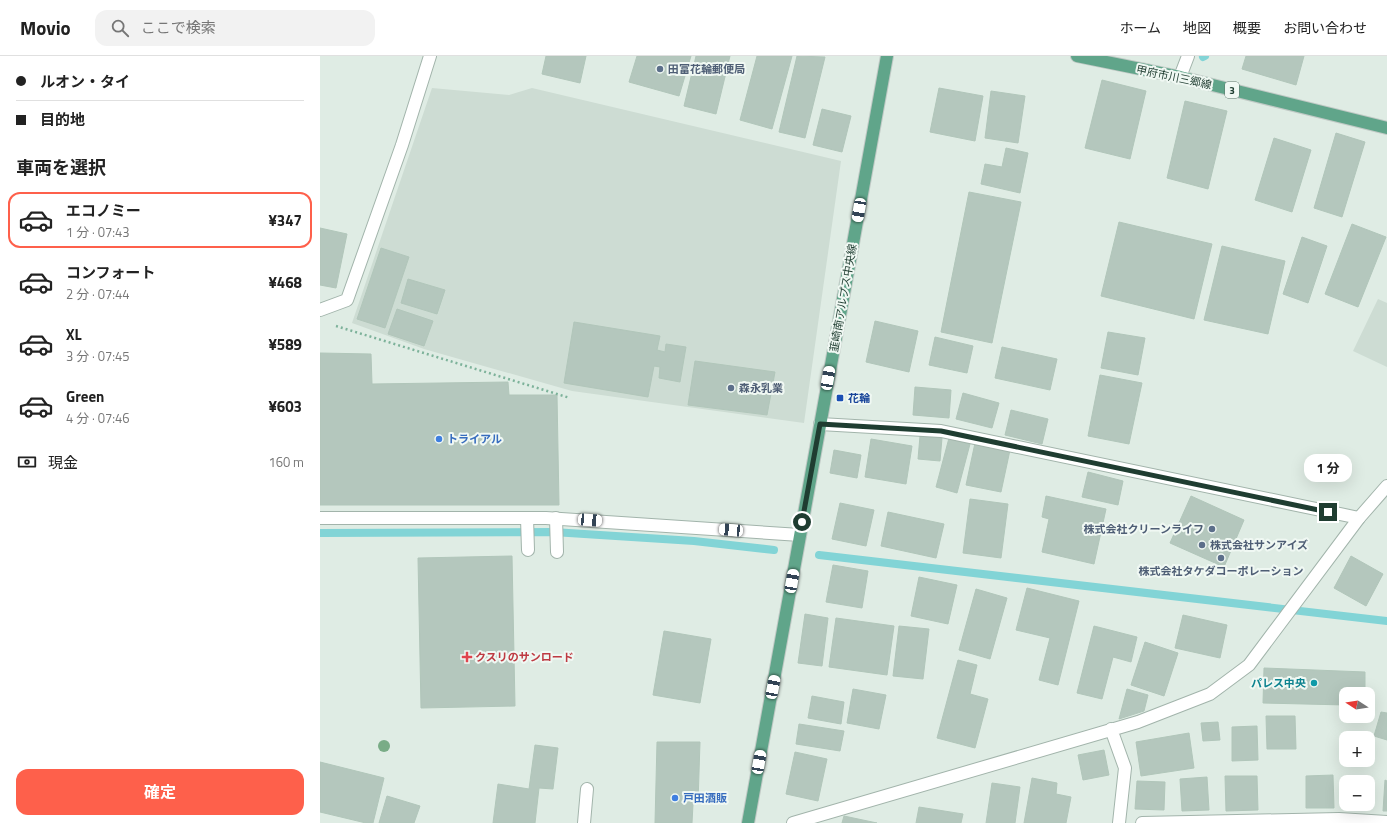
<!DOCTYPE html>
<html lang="ja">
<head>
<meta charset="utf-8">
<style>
  :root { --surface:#fff; --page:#f2f2f2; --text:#222; --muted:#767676; --line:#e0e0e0; --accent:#fe604b }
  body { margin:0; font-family:"Titillium Web","Noto Sans JP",sans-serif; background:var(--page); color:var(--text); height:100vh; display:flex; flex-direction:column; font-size:15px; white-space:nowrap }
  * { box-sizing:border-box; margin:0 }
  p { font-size:13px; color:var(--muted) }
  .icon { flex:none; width:22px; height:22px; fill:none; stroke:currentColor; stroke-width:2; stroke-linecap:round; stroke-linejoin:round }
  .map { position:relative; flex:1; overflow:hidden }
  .sheet { display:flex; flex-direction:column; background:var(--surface); width:320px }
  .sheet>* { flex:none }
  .top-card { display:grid; align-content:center; height:88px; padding:0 16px; background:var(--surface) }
  .needle { width:26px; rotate:282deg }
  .buttons { position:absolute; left:1019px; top:631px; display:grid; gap:8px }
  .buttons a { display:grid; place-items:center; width:36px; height:36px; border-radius:8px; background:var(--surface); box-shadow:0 4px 16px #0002; font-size:20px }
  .end { position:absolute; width:18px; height:18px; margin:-9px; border:5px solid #1f3d31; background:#fff; box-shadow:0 0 0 2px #fff }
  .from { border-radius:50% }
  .bubble { position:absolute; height:28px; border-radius:12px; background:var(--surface); box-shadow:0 4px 16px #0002; font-size:13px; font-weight:700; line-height:28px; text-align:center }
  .car { position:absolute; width:12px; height:24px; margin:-12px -6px; border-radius:5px; box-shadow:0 0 3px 1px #0007; background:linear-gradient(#fff 24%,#345 0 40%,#fff 0 76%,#345 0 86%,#fff 0) }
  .top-card b { display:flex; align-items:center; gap:14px; height:38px; font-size:15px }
  .top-card b+b { border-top:1px solid var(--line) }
  .top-card i { width:10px; height:10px; background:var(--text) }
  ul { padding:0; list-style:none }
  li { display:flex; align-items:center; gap:12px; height:56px; margin:0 8px 6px; padding:0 8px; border:2px solid transparent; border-radius:12px }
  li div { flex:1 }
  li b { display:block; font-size:15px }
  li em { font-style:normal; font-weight:700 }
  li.active { border-color:var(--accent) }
  li>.icon { width:36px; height:36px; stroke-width:1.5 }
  h2 { padding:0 16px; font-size:18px; line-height:48px }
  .pay { display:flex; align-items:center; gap:10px; height:44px; padding:0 16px; font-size:15px }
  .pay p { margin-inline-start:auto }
  .action { display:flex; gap:8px; margin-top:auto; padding:8px 16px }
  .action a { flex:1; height:46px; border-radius:12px; background:var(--accent); color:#fff; font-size:16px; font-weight:700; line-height:46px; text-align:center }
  header { display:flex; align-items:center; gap:24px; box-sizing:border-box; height:56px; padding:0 20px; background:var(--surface); border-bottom:1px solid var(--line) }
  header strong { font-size:19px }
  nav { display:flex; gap:22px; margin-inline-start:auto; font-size:14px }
  .search { width:280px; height:36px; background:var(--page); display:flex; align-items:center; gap:10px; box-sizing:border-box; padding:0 14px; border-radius:12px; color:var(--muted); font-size:15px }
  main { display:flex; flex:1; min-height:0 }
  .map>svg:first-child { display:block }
  .built { fill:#cddcd3 }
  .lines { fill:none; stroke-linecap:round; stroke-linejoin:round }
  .stream { stroke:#82d4d6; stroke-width:8 }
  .building { fill:#b4c7bd; stroke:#b1c6ba }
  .service-casing { stroke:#a2b4ab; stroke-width:14 }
  .minor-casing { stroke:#a2b4ab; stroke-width:14 }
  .primary-casing { stroke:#c0c9c5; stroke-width:14 }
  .path { stroke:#7db29a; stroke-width:2.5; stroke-dasharray:2 3; stroke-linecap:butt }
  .service { stroke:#fff; stroke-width:12 }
  .minor { stroke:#fff; stroke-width:12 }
  .primary { stroke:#60a58a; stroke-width:12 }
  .tree { fill:#79ac86 }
  .route { stroke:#1f3d31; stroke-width:5 }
  .service-dot { fill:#5c6f8a; stroke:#f0f8f3; stroke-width:1.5 }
  .transit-dot { fill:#1a4fb4; stroke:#f0f8f3; stroke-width:1.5 }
  .shop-dot { fill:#3f7fe0; stroke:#f0f8f3; stroke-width:1.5 }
  .health-dot { fill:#e0444e; stroke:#f0f8f3; stroke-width:1.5 }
  .culture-dot { fill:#0f9aa8; stroke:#f0f8f3; stroke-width:1.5 }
  .labels { text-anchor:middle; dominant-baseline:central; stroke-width:4; stroke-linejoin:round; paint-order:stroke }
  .shield { fill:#f0f8f3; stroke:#5e756b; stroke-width:1 }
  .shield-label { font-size:10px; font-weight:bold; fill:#1f3d31 }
  .service-label { font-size:11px; font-weight:bold; fill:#4e5e75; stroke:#f0f8f3; text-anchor:start }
  .street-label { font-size:11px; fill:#1f3d31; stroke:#f0f8f3 }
  .transit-label { font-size:11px; font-weight:bold; fill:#164399; stroke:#f0f8f3; text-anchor:start }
  .shop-label { font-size:11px; font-weight:bold; fill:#366cbe; stroke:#f0f8f3; text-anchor:start }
  .health-label { font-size:11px; font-weight:bold; fill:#be3a42; stroke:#f0f8f3; text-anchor:start }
  .culture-label { font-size:11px; font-weight:bold; fill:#0d838f; stroke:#f0f8f3; text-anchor:end }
</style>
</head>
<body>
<header>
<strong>Movio</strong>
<div class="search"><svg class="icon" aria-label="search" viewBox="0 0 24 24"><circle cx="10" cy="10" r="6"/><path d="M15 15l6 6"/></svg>ここで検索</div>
<nav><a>ホーム</a><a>地図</a><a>概要</a><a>お問い合わせ</a></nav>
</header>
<main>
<section class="sheet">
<div class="top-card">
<b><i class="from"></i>ルオン・タイ</b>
<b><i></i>目的地</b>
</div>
<h2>車両を選択</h2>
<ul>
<li class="active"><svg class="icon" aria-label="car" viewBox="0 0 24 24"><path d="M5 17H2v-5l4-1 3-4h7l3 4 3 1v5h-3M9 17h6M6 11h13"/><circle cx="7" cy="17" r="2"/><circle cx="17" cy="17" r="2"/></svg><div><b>エコノミー</b><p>1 分 · 07:43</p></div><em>¥347</em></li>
<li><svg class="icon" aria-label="car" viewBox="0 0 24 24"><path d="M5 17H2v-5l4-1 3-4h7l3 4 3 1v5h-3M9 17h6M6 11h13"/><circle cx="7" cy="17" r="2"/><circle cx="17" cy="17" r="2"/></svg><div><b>コンフォート</b><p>2 分 · 07:44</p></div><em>¥468</em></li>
<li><svg class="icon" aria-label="car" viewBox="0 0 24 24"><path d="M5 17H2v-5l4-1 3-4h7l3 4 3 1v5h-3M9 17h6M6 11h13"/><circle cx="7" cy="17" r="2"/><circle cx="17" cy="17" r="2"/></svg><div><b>XL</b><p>3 分 · 07:45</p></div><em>¥589</em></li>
<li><svg class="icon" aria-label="car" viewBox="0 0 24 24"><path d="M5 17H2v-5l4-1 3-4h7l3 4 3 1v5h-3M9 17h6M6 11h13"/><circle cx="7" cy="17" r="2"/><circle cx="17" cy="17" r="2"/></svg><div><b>Green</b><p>4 分 · 07:46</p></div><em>¥603</em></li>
</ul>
<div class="pay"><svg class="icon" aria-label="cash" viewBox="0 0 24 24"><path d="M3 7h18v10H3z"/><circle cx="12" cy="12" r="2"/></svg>現金<p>160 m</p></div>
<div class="action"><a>確定</a></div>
</section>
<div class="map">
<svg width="1067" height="767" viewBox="0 0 1067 767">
  <rect width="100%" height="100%" fill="#dfece4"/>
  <path class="built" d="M112,32l77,7 23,-7 309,73 -37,262 -232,-32 -148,-42 -72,-26z
    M1058,243l9,4v64l-34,-16z"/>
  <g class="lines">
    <path class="stream" d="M883,1l2,-1
      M0,477l233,-1 141,9 80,9
      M499,499l568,66"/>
  </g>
  <path class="building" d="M226,0h40l-6,27 -38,-9z
    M317,0h54l-12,40 -50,-14z
    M376,0h34l-14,58 -32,-8z
    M437,0h35l-20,73 -32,-9z
    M477,0l28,1 -20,81 -26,-6z
    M926,0h58l-8,29 -54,-16z
    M782,24l44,11 -16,68 -45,-11z
    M619,32l44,8 -8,45 -45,-9z
    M671,35l34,5 -7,47 -33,-5z
    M865,45l42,10 -19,78 -41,-11z
    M502,53l29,7 -9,36 -29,-7z
    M1016,77l29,9 -23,75 -28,-9z
    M954,82l37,12 -19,62 -37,-12z
    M686,92l22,5 -8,40 -39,-9 4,-20 17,3z
    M649,136l52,10 -29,141 -51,-11z
    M799,166l93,22 -18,75 -93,-23z
    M1032,168l34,13 -28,70 -33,-13z
    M0,172l27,6 -11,54 -16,-3z
    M982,181l25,9 -19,57 -25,-9z
    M902,190l63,15 -17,73 -64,-14z
    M61,192l28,9 -24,71 -28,-9z
    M88,223l37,11 -8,24 -36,-11z
    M77,253l36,12 -9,25 -36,-12z
    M555,265l43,10 -9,41 -43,-10z
    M254,266l86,14 -3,14 8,2 1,-8 20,3 -6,35 -21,-4 1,-11 -6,-1 -6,31 -84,-14z
    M788,276l37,6 -7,37 -37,-7z
    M615,281l38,9 -6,27 -38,-8z
    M682,291l55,12 -7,31 -55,-12z
    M0,297l51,1 1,30 136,-2 1,13h48l2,110h-239z
    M375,305l80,11 -8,43 -79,-10z
    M780,319l42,8 -13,61 -41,-8z
    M595,331l36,3 -2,28 -36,-3z
    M643,337l36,10 -7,25 -36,-9z
    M691,354l37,9 -6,25 -37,-9z
    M600,380l22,2 -2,23 -22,-2z
    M629,382l21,6 -13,49 -21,-6z
    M551,383l41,7 -6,38 -41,-7z
    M655,387l35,7 -9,42 -35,-7z
    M514,394l27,5 -4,23 -27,-5z
    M768,416l35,9 -5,24 -36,-8z
    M726,440l60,13 -12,55 -52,-12 7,-33 -7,-2z
    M871,440l53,24 -20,47 -54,-24z
    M650,443l38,5 -7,54 -38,-5z
    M520,447l34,7 -8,36 -34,-7z
    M568,456l56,12 -8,34 -55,-12z
    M192,500l3,150 -94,2 -3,-150z
    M1031,500l32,18 -17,32 -32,-18z
    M513,509l35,6 -6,37 -36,-6z
    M599,521l38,8 -9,39 -37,-8z
    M707,532l52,13 -21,84 -19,-5 11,-42 -34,-8z
    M656,533l31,9 -17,61 -31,-9z
    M485,558l23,4 -6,48 -24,-3z
    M863,559l44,10 -7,33 -45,-10z
    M516,562l58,8 -7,49 -58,-8z
    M579,570l30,3 -6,50 -30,-3z
    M774,570l43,11 -6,25 -18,-5 -11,42 -25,-6z
    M344,575l47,8 -11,64 -47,-8z
    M825,586l33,11 -14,43 -33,-11z
    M638,604l19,5 -7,29 18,5 -13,49 -38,-10z
    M944,612l101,4v22h-19v11l-83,-2z
    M533,633l33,6 -7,34 -32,-6z
    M807,633l21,6 -4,16 -25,8z
    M492,640l32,6 -3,22 -33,-6z
    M1061,656l6,1v27l-13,-4z
    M946,660h29l1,33h-29z
    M898,666l2,18 -17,1 -2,-18z
    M479,668l45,7 -4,20 -44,-7z
    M937,670l1,34 -26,1v-34z
    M869,677l5,35 -53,8 -5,-34z
    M337,686h43l-2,61 -5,1 -1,19h-37z
    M215,689l23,3 -5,41 -14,-1 -4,35h-42l5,-39 31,5z
    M784,694l5,25 -26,5 -5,-25z
    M475,696l32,7 -9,42 -32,-7z
    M0,706l64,16 -11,45h-7l-46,-11z
    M1013,719l1,33h-28v-32z
    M905,720h32l1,34 -32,1z
    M887,721l2,33 -27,1 -2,-32z
    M712,722l25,5 -1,11 15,3 -5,26h-42z
    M1065,724l2,1v30h-4z
    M817,725l28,1 -1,28 -29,-1z
    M672,727l28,4 -5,36h-29z
    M67,740l33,10 -6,17h-35z
    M599,751l44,7 -2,9h-45z
    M524,760l33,7h-35z"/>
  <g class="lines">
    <defs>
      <path id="service" d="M500,368l121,7 418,87
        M207,462l1,32
        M236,462l1,34
        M264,767l3,-34"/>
      <path id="minor" d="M860,21l8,-21
        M0,254l27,-10 55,-155 28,-89
        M0,462h226l254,17
        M791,673l14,39 -6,55
        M473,767l345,-101 72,-28 39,-29 110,-147 28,-32
        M822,767l197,-4 48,3"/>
      <path id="primary" d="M757,0l103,21 207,51
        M428,767l139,-767"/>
    </defs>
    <use href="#service" class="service-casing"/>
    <use href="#minor" class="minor-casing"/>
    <use href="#primary" class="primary-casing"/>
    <path class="path" d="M16,270l234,72"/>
    <use href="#service" class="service"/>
    <use href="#minor" class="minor"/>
    <use href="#primary" class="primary"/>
  </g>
  <circle class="tree" cx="64" cy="690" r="6"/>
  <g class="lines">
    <path class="route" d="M482,466l18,-98 121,7 387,81"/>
  </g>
  <g class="service-dot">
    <circle cx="340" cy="13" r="4"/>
    <circle cx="411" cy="332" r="4"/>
    <circle cx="892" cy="473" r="4"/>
    <circle cx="882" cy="489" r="4"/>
    <circle cx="901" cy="502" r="4"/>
  </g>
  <rect class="transit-dot" x="516" y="338" width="8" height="8" rx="2"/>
  <g class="shop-dot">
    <circle cx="119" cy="383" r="4"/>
    <circle cx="355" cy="742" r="4"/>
  </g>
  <path class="health-dot" d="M145 595h4v4h4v4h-4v4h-4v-4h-4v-4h4z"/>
  <circle class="culture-dot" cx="994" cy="627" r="4"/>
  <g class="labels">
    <rect class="shield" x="905" y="26" width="14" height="16" rx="3"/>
    <g class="shield-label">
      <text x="912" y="34">3</text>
    </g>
    <g class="service-label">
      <text x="348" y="13">田富花輪郵便局</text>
      <text x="419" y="332">森永乳業</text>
      <text x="884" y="473" text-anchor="end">株式会社クリーンライフ</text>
      <text x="890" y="489">株式会社サンアイズ</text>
      <text x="901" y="515" text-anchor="middle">株式会社タケダコーポレーション</text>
    </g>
    <g class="street-label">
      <text transform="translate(854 21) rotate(12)">甲府市川三郷線</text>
      <text transform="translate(523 242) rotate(-80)">韮崎南アルプス中央線</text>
    </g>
    <g class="transit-label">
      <text x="528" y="342">花輪</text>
    </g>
    <g class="shop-label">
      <text x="127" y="383">トライアル</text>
      <text x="363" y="742">戸田酒販</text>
    </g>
    <g class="health-label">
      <text x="155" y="601">クスリのサンロード</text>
    </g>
    <g class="culture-label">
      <text x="986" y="627">パレス中央</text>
    </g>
  </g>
</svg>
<div class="buttons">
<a><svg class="needle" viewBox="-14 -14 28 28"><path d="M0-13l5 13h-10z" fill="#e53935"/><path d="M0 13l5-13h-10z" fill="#767676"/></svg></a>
<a>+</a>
<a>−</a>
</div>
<i class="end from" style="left:482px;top:466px"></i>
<i class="end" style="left:1008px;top:456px"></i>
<div class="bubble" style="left:984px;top:398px;width:48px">1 分</div>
<i class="car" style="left:539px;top:154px;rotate:190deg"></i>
<i class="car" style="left:508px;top:322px;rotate:10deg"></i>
<i class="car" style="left:270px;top:464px;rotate:94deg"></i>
<i class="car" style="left:411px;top:474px;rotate:275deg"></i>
<i class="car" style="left:472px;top:525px;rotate:10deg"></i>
<i class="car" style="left:453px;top:631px;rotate:11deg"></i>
<i class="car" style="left:439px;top:706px;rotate:10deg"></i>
</div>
</main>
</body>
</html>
